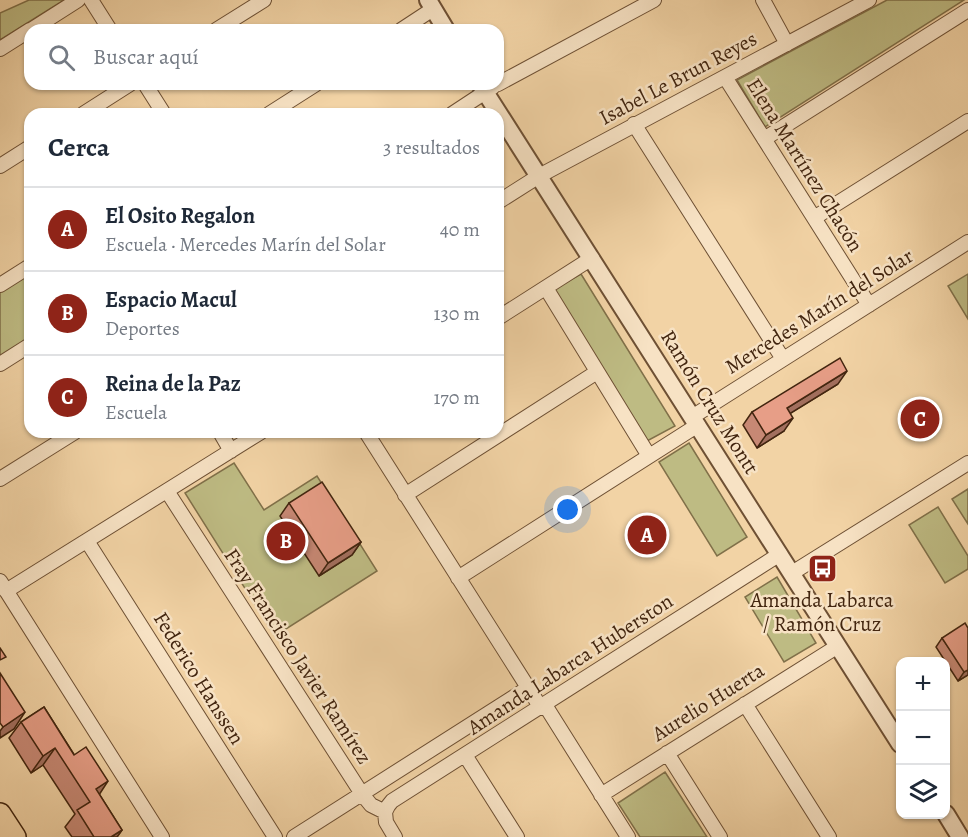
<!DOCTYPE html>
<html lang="es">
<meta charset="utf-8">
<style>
:root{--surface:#fff;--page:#f2f2f3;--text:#1f2937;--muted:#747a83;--line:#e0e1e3;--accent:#8f2418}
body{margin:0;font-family:Alegreya,serif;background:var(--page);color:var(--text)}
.controls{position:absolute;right:18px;bottom:18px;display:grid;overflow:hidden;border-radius:12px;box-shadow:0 2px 4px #0004}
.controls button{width:54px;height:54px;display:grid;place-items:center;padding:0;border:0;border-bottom:2px solid var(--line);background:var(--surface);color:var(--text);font:30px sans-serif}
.you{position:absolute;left:568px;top:510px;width:21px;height:21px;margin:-15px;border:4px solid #fff;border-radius:50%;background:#1a73e8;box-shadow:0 0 0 9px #1a73e833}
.badge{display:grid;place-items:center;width:39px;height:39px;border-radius:50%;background:var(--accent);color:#fff;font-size:20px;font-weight:700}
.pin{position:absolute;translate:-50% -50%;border:3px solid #fff;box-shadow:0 2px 6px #0006}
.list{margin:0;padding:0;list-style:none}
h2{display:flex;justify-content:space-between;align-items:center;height:78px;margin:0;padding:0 24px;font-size:26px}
h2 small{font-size:20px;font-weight:400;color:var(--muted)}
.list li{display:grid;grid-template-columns:39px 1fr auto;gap:18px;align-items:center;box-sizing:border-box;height:84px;padding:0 24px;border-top:2px solid var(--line)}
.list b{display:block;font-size:22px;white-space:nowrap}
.list p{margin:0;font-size:20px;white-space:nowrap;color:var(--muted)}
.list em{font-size:20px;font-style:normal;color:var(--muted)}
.icon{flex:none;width:33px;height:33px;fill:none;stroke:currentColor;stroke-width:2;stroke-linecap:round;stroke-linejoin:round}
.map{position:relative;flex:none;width:968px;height:837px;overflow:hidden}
.search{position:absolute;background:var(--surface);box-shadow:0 2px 4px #0004;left:24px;top:24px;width:480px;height:66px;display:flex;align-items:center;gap:15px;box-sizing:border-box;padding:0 21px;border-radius:18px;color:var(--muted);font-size:22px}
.panel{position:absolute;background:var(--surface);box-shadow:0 2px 4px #0004;left:24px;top:108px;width:480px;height:330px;border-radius:18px}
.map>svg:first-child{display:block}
.green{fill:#bebb83;stroke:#807049;stroke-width:1.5}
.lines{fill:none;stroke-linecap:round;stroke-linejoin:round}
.minor-casing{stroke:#6e5034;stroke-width:16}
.tertiary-casing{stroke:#6e5034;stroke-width:20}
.primary-casing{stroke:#42250f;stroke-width:24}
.motorway-casing{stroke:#42250f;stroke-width:28}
.minor{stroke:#f7e2c4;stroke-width:14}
.tertiary{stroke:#f7e2c4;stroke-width:16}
.primary{stroke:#f2d3a5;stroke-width:21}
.motorway{stroke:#f2d3a5;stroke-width:26}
.wall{fill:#c78874;stroke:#42250f;stroke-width:1.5}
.shaded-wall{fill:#a26f5e;stroke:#42250f;stroke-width:1.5}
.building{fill:#e79e87;stroke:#42250f;stroke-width:1.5}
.labels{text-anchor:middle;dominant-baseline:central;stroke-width:5;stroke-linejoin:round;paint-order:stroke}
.street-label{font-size:21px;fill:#42250f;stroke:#f7e2c4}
.poi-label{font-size:21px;fill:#42250f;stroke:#f7e2c4}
</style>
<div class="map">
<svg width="968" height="837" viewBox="0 0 968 837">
<rect width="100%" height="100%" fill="#f2d3a5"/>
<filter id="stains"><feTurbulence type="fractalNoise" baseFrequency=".00333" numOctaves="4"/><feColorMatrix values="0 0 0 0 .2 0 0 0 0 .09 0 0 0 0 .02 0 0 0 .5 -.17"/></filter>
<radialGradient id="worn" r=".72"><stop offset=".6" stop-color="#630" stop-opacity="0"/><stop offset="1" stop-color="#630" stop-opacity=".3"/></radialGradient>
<!-- green -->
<path class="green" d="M29,0h35l-64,40v-27z
M887,0h77l-199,127 -28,-47z
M30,270v70l-30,18v-68z
M581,274l94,152 -28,15 -95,-151z
M968,274v45l-20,-33z
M689,443l58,94 -30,19 -58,-94z
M234,463l30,47 53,-34 60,95 -102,65 -90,-143z
M968,489v35l-16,-25z
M938,507l30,49v13l-23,14 -36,-58z
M777,577l39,66 -32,19 -39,-65z
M665,772l42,65h-67l-22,-34z"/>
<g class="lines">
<defs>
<path id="minor" d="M91,0l19,30
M763,0l24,44
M31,30l47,-30
M216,30l48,-30
M401,30l32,-21
M0,49l30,-19
M725,77l144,228
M145,84l19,30
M498,84l156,-84
M83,114l47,-30
M269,114l47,-30
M452,114l41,-27
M634,124l149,235
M764,139l204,-129
M0,166l30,-19
M498,202l41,-26 330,-176
M814,218l154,-97
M0,285l30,-19
M546,288l103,168
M498,318l94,-60
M0,364l30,-19
M692,417l276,-175
M220,432l11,19
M366,432l175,276
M0,479l75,-47
M167,491l195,303 9,11 14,7
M405,495l192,-123
M87,541l188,296
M792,573l176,-110
M458,578l240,-153
M0,581l162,256
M6,591l255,-159
M745,704l84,133
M545,705l83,132
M667,753l53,84
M465,755l52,82
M601,795l237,-149
M385,812l3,-6 4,-5 388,-247
M385,812l1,10 9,15
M294,837l234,-149"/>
<path id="tertiary" d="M428,0l18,30
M480,84l420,660
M946,814l14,23"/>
<path id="primary" d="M0,814l15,23"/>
<path id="motorway" d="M0,831l5,6"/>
</defs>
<!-- minor casing -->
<use href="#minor" class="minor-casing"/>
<!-- tertiary casing -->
<use href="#tertiary" class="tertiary-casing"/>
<!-- primary casing -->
<use href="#primary" class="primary-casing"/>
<!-- motorway casing -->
<use href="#motorway" class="motorway-casing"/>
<!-- minor -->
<use href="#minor" class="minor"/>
<!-- tertiary -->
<use href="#tertiary" class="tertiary"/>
<!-- primary -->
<use href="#primary" class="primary"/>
<!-- motorway -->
<use href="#motorway" class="motorway"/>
</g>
<!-- wall -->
<path class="wall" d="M838,384l-48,29 -6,18 -27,17 -14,-23 9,-13z
M289,503l72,39 -9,13 -33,21 -39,-60z
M942,638l26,37 -10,6 -22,-34z
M44,707l78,123 -5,7h-45l-7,-10 10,-13 -32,-49 -12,8 -22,-35 12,-16z"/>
<!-- shaded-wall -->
<path class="shaded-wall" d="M847,371l-9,13 -60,37 9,-13z
M793,418l-9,13 -27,17 9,-13z
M361,542l-9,13 -33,21 9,-13z
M968,670v5l-10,6 6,-9z
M25,712l-11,17 -14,9v-7l3,-4z
M55,748l-12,17 -12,8 12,-17z
M108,781l-11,17 -1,-9z
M122,830l-5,7h-6z"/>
<!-- building -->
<path class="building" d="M840,358l7,13 -60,37 6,10 -27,17 -14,-23z
M322,482l39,60 -33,21 -39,-60z
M965,623l3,5v42l-4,2 -22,-34z
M0,648l6,9 -6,3z
M0,673l25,39 -22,15 -3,-4z
M44,707l30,48 12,-8 22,34 -12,8 26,41 -11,7h-17l-17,-27 13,-8 -35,-54 -12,8 -22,-34z"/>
<!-- icons -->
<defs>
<symbol id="bus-square" viewBox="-11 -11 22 22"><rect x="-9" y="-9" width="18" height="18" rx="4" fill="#8f2418" stroke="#f7e2c4"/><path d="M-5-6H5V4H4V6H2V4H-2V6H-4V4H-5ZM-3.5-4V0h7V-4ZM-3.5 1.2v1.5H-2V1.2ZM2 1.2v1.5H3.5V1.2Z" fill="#fff"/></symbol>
</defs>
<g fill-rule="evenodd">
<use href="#bus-square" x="806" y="552" width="33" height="33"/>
</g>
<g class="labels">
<!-- street labels -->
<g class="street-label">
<text transform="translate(678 78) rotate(-28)">Isabel Le Brun Reyes</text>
<text transform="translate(805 165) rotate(58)">Elena Martínez Chacón</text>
<text transform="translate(819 311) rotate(-32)">Mercedes Marín del Solar</text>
<text transform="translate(710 402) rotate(58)">Ramón Cruz Montt</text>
<text transform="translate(298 656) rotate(57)">Fray Francisco Javier Ramírez</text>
<text transform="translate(570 664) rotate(-33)">Amanda Labarca Huberston</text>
<text transform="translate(199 678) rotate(58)">Federico Hanssen</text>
<text transform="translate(708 702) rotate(-32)">Aurelio Huerta</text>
</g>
<!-- poi labels -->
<g class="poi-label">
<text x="822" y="600">Amanda Labarca<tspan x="822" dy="24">/ Ramón Cruz</tspan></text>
</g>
</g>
<rect width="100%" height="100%" filter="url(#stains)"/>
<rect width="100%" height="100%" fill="url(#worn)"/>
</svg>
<div class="controls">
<button>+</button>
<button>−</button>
<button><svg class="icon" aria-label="layers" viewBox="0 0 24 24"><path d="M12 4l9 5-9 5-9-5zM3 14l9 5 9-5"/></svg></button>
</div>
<div class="you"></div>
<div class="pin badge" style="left:647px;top:535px">A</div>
<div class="pin badge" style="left:286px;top:541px">B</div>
<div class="pin badge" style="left:920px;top:419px">C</div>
<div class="search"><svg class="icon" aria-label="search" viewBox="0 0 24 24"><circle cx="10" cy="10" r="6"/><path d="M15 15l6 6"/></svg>Buscar aquí</div>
<section class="panel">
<h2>Cerca<small>3 resultados</small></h2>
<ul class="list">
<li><span class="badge">A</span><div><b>El Osito Regalon</b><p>Escuela · Mercedes Marín del Solar</p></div><em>40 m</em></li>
<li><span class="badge">B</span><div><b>Espacio Macul</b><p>Deportes</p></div><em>130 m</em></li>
<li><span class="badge">C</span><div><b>Reina de la Paz</b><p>Escuela</p></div><em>170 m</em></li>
</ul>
</section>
</div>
